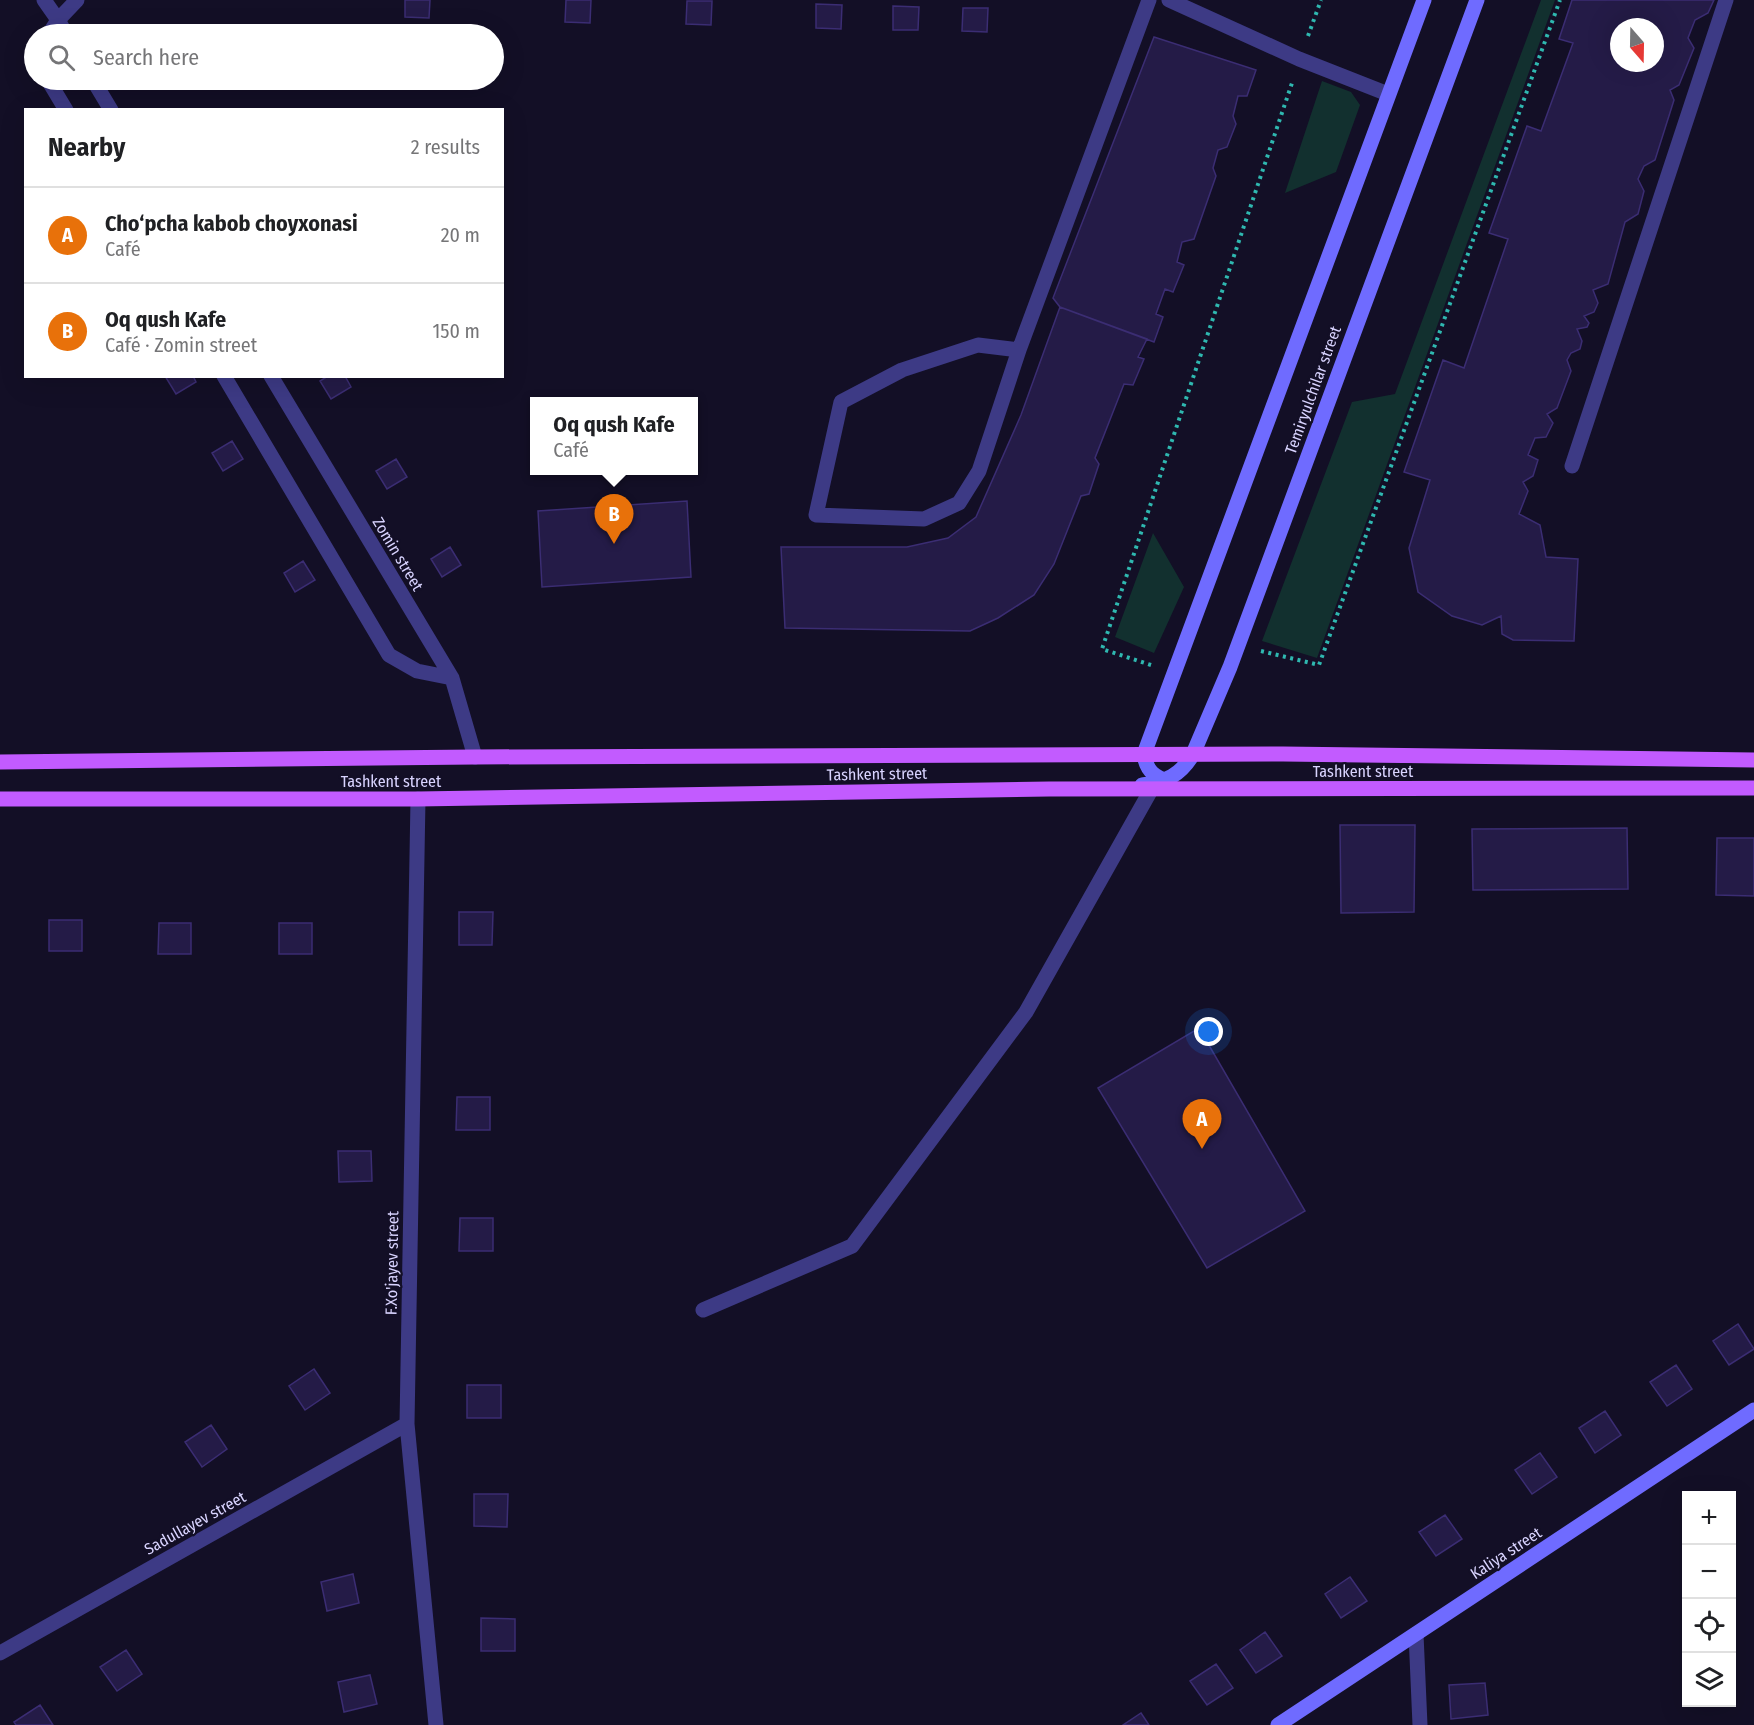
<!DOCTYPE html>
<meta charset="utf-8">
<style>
:root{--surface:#fff;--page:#f2f2f2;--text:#202124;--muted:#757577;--line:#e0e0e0;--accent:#127987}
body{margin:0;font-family:"Fira Sans Condensed",sans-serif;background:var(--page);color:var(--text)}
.controls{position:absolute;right:18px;bottom:18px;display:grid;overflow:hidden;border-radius:0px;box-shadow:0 6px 24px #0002}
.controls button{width:54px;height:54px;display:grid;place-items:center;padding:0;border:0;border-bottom:2px solid var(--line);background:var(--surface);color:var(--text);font:30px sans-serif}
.compass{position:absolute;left:1610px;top:18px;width:54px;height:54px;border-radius:50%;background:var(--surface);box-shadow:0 6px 24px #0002;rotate:160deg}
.you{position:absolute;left:1209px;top:1032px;width:21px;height:21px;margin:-15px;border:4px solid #fff;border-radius:50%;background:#1a73e8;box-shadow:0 0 0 9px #1a73e833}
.badge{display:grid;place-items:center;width:39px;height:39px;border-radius:50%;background:var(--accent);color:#fff;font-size:20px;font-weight:700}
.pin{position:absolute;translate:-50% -50px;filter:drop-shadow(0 2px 3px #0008)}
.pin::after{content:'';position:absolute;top:32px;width:21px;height:18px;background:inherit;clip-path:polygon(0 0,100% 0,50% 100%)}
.popup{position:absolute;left:530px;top:397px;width:168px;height:78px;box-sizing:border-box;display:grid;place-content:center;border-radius:0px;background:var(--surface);filter:drop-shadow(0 2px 4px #0005);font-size:20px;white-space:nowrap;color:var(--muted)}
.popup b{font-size:22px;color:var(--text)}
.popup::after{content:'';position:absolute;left:50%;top:100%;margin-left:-12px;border:12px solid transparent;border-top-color:var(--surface)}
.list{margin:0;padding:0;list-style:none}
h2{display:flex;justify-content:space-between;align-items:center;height:78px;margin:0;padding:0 24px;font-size:26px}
h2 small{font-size:20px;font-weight:400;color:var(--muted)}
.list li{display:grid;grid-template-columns:39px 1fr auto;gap:18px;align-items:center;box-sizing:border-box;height:96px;padding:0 24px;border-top:2px solid var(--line)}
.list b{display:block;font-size:22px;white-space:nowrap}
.list p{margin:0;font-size:20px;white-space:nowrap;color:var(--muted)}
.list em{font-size:20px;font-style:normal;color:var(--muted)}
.icon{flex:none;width:33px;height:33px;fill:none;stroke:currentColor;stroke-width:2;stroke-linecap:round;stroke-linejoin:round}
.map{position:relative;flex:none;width:1754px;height:1725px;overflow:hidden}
.search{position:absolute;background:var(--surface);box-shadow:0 6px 24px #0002;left:24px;top:24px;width:480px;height:66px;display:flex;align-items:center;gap:15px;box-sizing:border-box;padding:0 21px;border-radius:33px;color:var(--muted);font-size:22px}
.panel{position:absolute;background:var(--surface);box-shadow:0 6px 24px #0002;left:24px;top:108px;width:480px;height:270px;border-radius:0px}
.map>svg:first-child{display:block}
.green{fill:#12302f}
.building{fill:#241b47;stroke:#3b2d73;stroke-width:1.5;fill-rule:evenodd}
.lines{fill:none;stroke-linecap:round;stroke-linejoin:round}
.path{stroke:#2fb8b0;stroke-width:4;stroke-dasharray:3 4.5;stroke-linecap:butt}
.service{stroke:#3d3a85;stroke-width:15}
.minor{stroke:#3d3a85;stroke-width:15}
.secondary{stroke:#6f6bff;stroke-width:15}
.primary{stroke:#c25bff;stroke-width:15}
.labels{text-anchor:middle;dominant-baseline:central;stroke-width:4.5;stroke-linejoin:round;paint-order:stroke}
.street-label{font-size:16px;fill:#d9d4ff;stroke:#130f26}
</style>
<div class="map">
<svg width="1754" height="1725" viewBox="0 0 1754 1725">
<rect width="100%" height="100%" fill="#130f26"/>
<!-- green -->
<path class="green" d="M1541,0h14l-238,658 -55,-17 90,-239 43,-8z
M1322,81l29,11 9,13 -24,67 -51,21z
M1153,533l31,54 -30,66 -39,-16z"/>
<!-- building -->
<path class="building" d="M405,0h25l-1,18 -24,-1z
M566,0h25l-1,23 -25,-1z
M1572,0h142l-6,13 -13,7 -7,18 6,10 -15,37 -9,5 4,10 -19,60 -11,6 -6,13 6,12 -6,23 -13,8 -17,62 -15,6 5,13 -4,9 -10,4 5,7 -2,4 -10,2 5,12 -2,8 -9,4 -4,7 4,11 -14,37 -10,6 6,9 -7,14 -11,1 -7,17 10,5 -5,16 -10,6 5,9 -9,23 21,11 6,32 32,2 -4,82 -61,-1 -11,-6 -1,-18 -19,9 -30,-9 -34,-24 -9,-44 21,-68 -26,-8 39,-112 21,8 44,-129 -19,-6 38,-107 14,5 32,-88 -14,-4zM1619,27h36v36h-36z
M687,1h25l-1,24 -25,-1z
M816,4l26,1 -1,24 -25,-1z
M893,6l26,1 -1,23h-25z
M963,8h25l-1,24 -25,-1z
M1154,37l102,33 -9,26h-9l-5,20 3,8 -9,23 -9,3 -5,18 3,8 -22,63 -12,3 -5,20 7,3 -11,27 -8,-3 -9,25 7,3 -9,25 -94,-35 -7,-9z
M1060,307l87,32 -9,18 6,2 -11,26 -9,-1 -29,74 4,6 -10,30 -8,2 -27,68 -20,31 -36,23 -28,13 -185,-3 -4,-81h126l41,-9 28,-21 45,-102z
M165,376h28l3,6 -20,12z
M328,376h17l6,11 -20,12 -11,-18z
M232,441l11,18 -20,12 -11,-18z
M396,459l11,18 -20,12 -11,-18z
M687,501l4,76 -149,10 -4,-76z
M450,547l11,18 -19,12 -11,-18z
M303,561l12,19 -20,12 -11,-19z
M1340,825h75l-1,87 -73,1z
M1627,828l1,61 -155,1 -1,-61z
M1717,838h37v58l-38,-1z
M459,912h34l-1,33h-33z
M49,920h33v31h-33z
M159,923h32v31h-33z
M279,923h33v31h-33z
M1199,1028l106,183 -98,57 -109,-180z
M457,1097h33v33h-34z
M338,1151h33l1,30 -33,1z
M460,1218h33v33h-34z
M1738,1324l16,25 -25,16 -16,-24z
M1676,1365l16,24 -25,17 -17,-24z
M314,1369l16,24 -25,17 -16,-24z
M467,1385h34v33h-34z
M1605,1411l16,24 -26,18 -16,-25z
M211,1425l16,24 -25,18 -17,-25z
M1540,1453l17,24 -25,17 -17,-24z
M474,1494h34l-1,33 -33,-1z
M1445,1515l17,24 -26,17 -17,-24z
M353,1574l6,29 -32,8 -6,-29z
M1350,1577l17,24 -26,17 -16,-24z
M481,1618l34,1v32h-34z
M1265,1632l17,24 -26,17 -16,-23z
M126,1650l16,24 -25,17 -17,-24z
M1216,1664l17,24 -26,17 -17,-24z
M370,1675l7,29 -33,8 -6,-30z
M1485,1683l3,32 -37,4 -2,-34z
M40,1705l13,20h-37l-2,-3z
M1141,1713l8,12h-26z"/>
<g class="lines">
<!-- path -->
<path class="path" d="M1308,36l13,-36
M1261,651l58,14 241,-665
M1151,665l-49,-16 190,-566"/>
<!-- service -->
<path class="service" d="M1019,350l-41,-5 -76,25 -61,32 -25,113 108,4 35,-16 20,-32 40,-121 130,-350"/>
<!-- minor -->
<path class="minor" d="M44,0l14,20 -9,14
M1169,0l130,59 89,35
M66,34l-8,-14 19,-20
M48,80l18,30
M93,80l18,30
M224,376l165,279 28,16 35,7
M271,376l181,302 23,79
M1572,466l154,-466
M418,799l-11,625 29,301
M703,1310l149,-64 174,-234 125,-222
M1416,1634l4,91
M0,1653l407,-229"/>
<!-- secondary -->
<path class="secondary" d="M1170,781c-16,-3 -24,-11 -26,-27l280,-754
M1142,785c24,-3 39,-10 51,-31l37,-87 247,-667
M1278,1725l476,-315"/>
<!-- primary -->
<path class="primary" d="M0,762l475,-5 808,-3 471,6
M0,799h418l631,-10 705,-1"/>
</g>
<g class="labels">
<!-- street labels -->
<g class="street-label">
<text transform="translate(1313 390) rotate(-70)">Temiryulchilar street</text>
<text transform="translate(398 554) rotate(59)">Zomin street</text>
<text x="1363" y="771">Tashkent street</text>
<text transform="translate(877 774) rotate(-1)">Tashkent street</text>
<text x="391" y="781">Tashkent street</text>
<text transform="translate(392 1263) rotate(-89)">F.Хo'jayev street</text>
<text transform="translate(195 1523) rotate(-29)">Sadullayev street</text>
<text transform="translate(1506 1553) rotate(-33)">Kaliya street</text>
</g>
</g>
</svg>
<div class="controls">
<button>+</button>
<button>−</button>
<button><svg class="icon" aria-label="locate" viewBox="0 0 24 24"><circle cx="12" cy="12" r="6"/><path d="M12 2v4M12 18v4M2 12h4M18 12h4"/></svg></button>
<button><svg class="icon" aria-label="layers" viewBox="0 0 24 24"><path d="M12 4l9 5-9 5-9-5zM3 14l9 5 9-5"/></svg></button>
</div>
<svg class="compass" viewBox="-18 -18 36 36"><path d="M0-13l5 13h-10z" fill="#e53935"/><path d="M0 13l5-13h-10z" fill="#757577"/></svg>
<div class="you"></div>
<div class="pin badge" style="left:1202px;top:1149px;background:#e8710a">A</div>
<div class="pin badge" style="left:614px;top:544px;background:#e8710a">B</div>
<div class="popup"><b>Oq qush Kafe</b>Café</div>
<div class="search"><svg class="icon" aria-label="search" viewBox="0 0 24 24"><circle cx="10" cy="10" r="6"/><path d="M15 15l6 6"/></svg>Search here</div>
<section class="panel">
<h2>Nearby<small>2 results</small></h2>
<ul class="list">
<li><span class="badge" style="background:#e8710a">A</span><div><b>Cho‘pcha kabob choyxonasi</b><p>Café</p></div><em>20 m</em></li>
<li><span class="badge" style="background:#e8710a">B</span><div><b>Oq qush Kafe</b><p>Café · Zomin street</p></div><em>150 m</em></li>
</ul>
</section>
</div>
